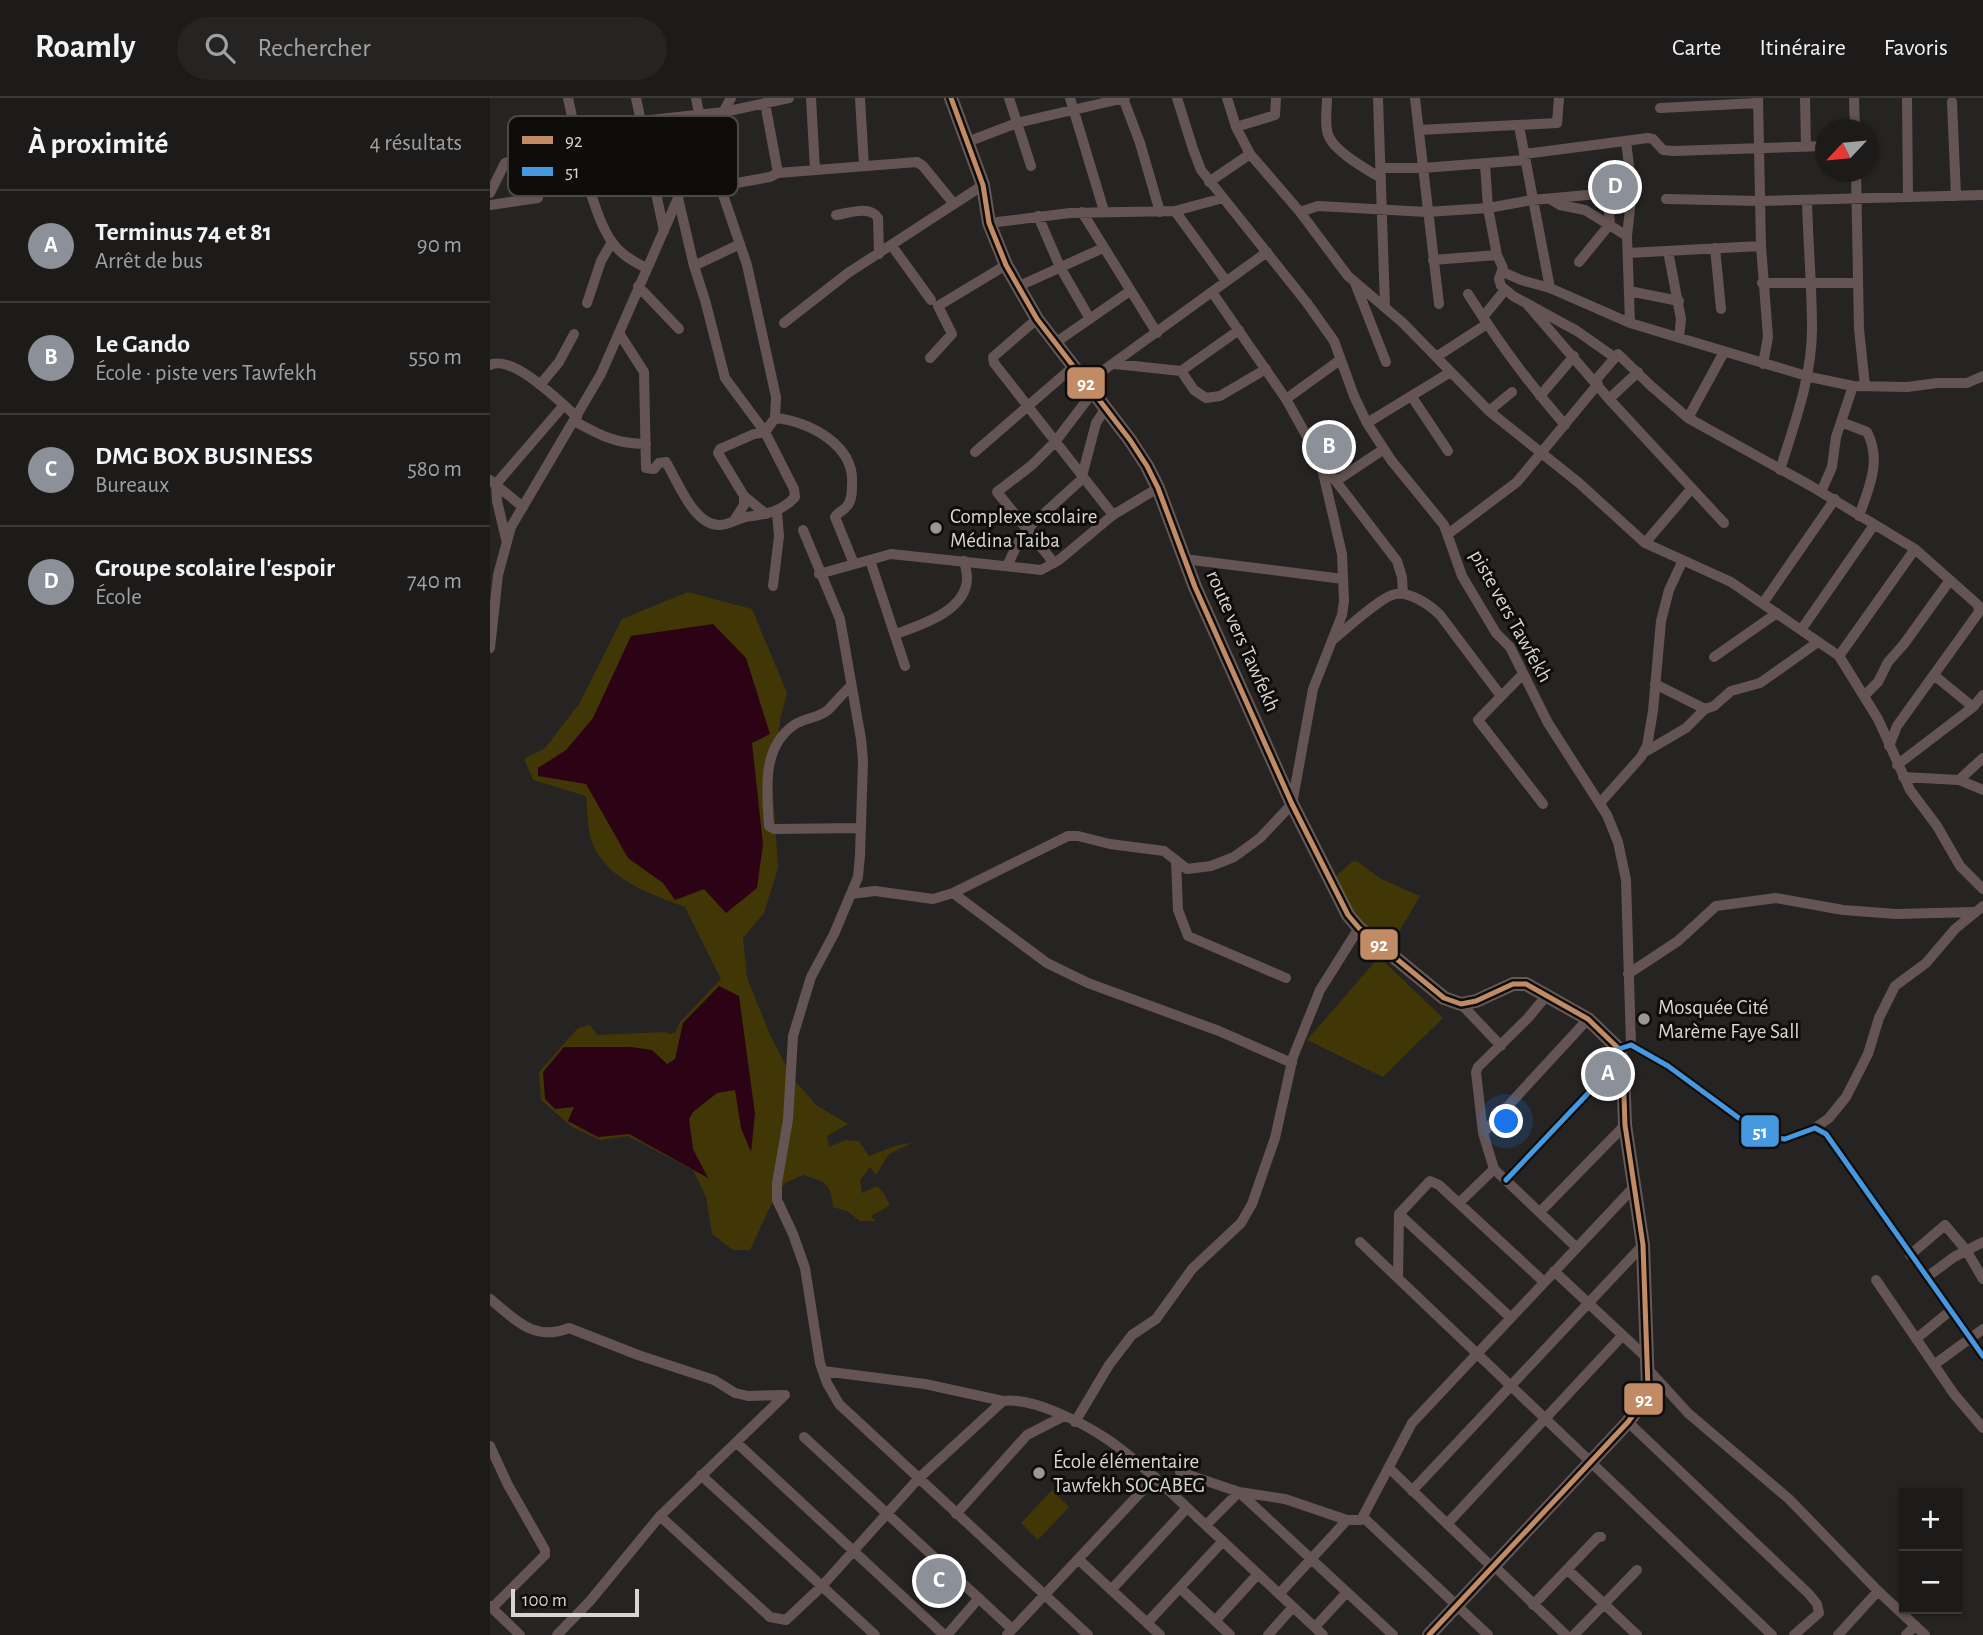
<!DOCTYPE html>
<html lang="fr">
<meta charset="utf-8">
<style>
:root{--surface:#1c1b1a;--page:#252423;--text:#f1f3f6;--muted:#a0a1a2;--line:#3a3939;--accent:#8c9099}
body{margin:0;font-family:"Alegreya Sans",sans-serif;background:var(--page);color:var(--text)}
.controls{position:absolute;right:21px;bottom:21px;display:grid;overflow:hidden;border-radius:0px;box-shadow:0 2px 5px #0004}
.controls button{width:63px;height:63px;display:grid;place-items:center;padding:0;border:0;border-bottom:2px solid var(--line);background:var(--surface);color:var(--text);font:35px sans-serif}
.compass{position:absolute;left:1325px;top:21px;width:63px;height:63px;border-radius:50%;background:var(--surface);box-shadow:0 2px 5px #0004;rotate:244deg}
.scale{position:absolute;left:21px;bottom:18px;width:128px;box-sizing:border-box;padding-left:7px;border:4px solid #d8d6d4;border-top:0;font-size:19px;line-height:24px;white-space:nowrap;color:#d8d6d4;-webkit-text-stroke:5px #0e0d0c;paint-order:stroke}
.you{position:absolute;left:1017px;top:1024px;width:24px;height:24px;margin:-18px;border:5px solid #fff;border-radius:50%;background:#1a73e8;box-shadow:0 0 0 10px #1a73e833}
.badge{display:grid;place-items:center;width:46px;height:46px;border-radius:50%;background:var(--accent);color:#fff;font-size:23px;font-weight:700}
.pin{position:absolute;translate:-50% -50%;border:4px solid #fff;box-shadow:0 2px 7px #0006}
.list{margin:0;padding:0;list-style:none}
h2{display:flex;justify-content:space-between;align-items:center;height:91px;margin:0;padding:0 28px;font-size:30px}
h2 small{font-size:23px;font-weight:400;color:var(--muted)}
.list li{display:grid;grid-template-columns:46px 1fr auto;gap:21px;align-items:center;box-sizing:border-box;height:112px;padding:0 28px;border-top:2px solid var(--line)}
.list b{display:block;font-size:26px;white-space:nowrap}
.list p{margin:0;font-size:23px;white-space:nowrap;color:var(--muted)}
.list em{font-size:23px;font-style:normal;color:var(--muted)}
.icon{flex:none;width:38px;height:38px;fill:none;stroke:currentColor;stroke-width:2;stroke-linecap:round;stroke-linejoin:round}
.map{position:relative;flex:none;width:1493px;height:1537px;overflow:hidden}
header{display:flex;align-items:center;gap:42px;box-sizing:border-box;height:98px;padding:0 35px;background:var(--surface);border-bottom:2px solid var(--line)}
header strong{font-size:33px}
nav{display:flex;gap:38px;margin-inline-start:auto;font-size:24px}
.search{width:490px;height:63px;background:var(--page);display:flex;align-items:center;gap:18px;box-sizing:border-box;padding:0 24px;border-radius:38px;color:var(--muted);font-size:26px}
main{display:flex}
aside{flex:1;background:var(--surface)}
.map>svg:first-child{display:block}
.green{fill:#413605}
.water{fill:#2b0314}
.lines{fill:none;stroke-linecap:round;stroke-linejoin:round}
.street{stroke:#645554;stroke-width:10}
.secondary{stroke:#675755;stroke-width:14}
.bus-1-casing{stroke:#0e0d0c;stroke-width:10}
.bus-2-casing{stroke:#0e0d0c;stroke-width:10}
.bus-1{stroke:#c18c65;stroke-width:5}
.bus-2{stroke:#4699e1;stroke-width:5}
.poi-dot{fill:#9a9896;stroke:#0e0d0c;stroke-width:2.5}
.labels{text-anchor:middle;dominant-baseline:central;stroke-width:6;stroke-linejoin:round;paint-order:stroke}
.poi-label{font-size:21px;fill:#d8d6d4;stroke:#0e0d0c;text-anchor:start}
.street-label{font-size:21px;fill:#d8d6d4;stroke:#0e0d0c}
.key{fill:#0e0d0c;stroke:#4b4948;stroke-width:2}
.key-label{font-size:19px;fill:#d8d6d4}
.line-badge{stroke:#0e0d0c;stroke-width:2.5}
.badge-label{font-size:19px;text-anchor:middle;font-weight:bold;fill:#fff}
</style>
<header>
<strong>Roamly</strong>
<div class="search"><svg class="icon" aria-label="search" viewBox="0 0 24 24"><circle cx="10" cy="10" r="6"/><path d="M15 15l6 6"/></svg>Rechercher</div>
<nav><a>Carte</a><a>Itinéraire</a><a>Favoris</a></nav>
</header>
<main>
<aside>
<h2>À proximité<small>4 résultats</small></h2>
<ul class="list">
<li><span class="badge">A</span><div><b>Terminus 74 et 81</b><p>Arrêt de bus</p></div><em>90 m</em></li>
<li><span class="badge">B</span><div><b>Le Gando</b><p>École · piste vers Tawfekh</p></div><em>550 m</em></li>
<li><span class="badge">C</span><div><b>DMG BOX BUSINESS</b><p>Bureaux</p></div><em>580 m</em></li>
<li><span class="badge">D</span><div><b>Groupe scolaire l'espoir</b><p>École</p></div><em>740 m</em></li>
</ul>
</aside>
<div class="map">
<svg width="1493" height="1537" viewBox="0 0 1493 1537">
<rect width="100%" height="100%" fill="#262422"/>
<!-- green -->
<path class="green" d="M198,494l64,17 35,84 -6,23 -9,59 6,93 -14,45 -21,25 4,40 23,57 22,42 24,28 32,19 -21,12 2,11 17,-7 13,1 10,15 26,-10 19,-4 -25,12 -13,21 -6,-8 -10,13 2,13 15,-7 6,6 7,13 -19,11 5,5h-16l-13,-10 -14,-4c-2,-25 -8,-25 -30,-32l-18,8 -13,20 -22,47h-17l-21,-16 -6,-37 -13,-27 -65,-34 -28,4 -28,-13 -31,-27 -2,-28 39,-44 12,-3 7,10 69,-3 3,2 6,-1 5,-11 41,-43 -36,-72c-34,-13 -77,-27 -92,-62 -6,-14 -5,-34 -7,-49l-53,-16 -9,-21 21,-11 34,-44 43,-85z
M863,763l5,1 23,17 39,17 -30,51 -33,-30 -23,-39z
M889,859l64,61 -60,59 -76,-37z
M562,1392l17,17 -31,33 -17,-17z"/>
<!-- water -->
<path class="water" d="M223,526l33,34 24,76 -18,9 11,101 -6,44 -31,25 -22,-24 -29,11 -12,-17 -35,-25 -42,-74 -48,-8v-8l28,-18 27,-32 38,-82z
M229,888l20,10 16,118 -4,38 -10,-24 -6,-38 -18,3 -24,19 -4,7 4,30 15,29 -79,-44 -31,3 -30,-16 6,-14 -19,2 -10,-10 -2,-27 21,-25h67l21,3 15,14 8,-5 8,-36z"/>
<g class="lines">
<!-- street -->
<path class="street" d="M78,0c8,37 23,115 44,144 9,13 21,19 34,26
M146,0l28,133
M321,0l4,72
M370,0l4,68
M519,0l22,68
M580,0l34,113
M633,0l17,45 20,69
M687,0l16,51 8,21 106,133 27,38 20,55 13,27 24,37 53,65 18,51 34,57 14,14 38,76 59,92 11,27 8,38 5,165
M737,0l9,29 14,27 50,58 48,64 55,47 86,88 90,72 66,60 86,39 108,74 39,63 32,71 27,36 23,40 23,23
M837,0c0,11 -3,28 2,39 8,16 37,32 52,41
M888,0l7,208
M925,0l24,206
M1268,0l3,148 7,91 -5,27
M1315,0l1,49
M1364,0l1,32
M1417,0l1,99
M1462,4l4,94
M275,5l13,70
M1170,10l98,-5
M1029,28l31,162
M746,29l39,-12 1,-17
M929,32l138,-7 2,-25
M85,36l66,-13 83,-9 65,-14
M1136,43l6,50 -5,45 3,87
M477,44l50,-19 108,-25
M1034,56l124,-16 5,1 10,11 10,1 153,-5
M995,66l3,44 9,47 6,13 -4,11 2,7 12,10 64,35 37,26
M891,70h42l102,-8
M1366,74l3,157 6,57
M719,84l41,-28
M230,88l50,-9 8,-4 139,-11 6,4 31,38 29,-19
M0,95l15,-30 72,-24
M188,100l16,68 11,34 20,78 40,54 -11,2 -34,15 -2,4 26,43v9l-9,14
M1060,101l10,6 25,5 42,26
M1176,101l94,2 223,-6
M0,107l48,-7 -22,-70
M685,113l51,70
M592,114l75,121
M810,114l18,-6 109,6 61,-4 44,-8 100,-9
M346,117c14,-2 34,-10 42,3l1,36
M548,118l22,51 30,52
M499,125l81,-10 105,-2 48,-13
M402,148l39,54
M1225,150l6,61
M1178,153l13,68 -2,19
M1138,155l133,-7
M943,162l64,-5
M1089,164l31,-38 -5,-55
M204,168l46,-22
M1013,174l18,8 29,8 80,35 180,54 43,9 54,1 30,-4h30l16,-7
M865,185l31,79
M1272,185h95
M148,188l41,43
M527,189l86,-39
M1139,193l50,10
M978,196c29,46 61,90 97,131
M97,205l14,-42 11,-19
M1037,206l82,95 115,124
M993,219l22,-27
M547,221l-44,38 1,6 119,152
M294,225l64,-50 106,-69
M129,235l25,39 2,96 8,1 5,-6 7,-1c12,20 28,64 54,63 8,0 18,-6 26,-8 20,-3 34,-4 49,-20l-1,-8 -29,-57 10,-14 1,-21 -29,-132 -42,-123 -9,-44
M565,245l75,-52
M946,259l51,-33
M440,260l22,-24 -14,-28 68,-41
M625,266l66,7 58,-41
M0,267c23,-11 70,37 87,52
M691,273l13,19 12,8 14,-2 46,-27
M1105,283l23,-27 33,32 37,32 123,68 104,63 63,56 1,7 -82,114 -8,20
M596,285l181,-131
M50,287l19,-23 15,-28
M1050,298l34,-40
M922,299l36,54
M796,301l54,-39
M1119,301l29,-27
M999,313l23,-19
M285,320c35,3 80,28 77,66 0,7 0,17 -5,22 -3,5 -8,5 -12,11l19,47
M1198,320l36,-66
M84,323c26,14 41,23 72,23
M1351,324l26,10c15,28 2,56 -8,84
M877,325l82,-50
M485,354l98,-85
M832,365l75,98 5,16 1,17
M1290,372c14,-45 32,-93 32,-141 0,-43 -4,-86 -5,-129
M0,382l33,27
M846,383l48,-32
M1331,394l11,-25 4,-30 17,-51
M254,398l22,18
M313,432l37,89 21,120 2,22 -3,94 -2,22 -24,57 -23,43 -18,59 -5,84 -11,63v17l16,34 12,34 15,95 7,20 12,21 249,231
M958,436l69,-52 81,-98
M16,441l-9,-38 -1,-17 68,-79
M1155,445l47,-55
M694,461l159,20
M380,462l35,106
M564,465l-57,-71 35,-27 23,-23 38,-50
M517,468l12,-25 9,-13 53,-48 15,-57 10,-15
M329,476l72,-20 150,16 18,-10 54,-45 45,-27
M283,488l6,-50 -2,-24
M1273,505l72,-104
M1311,532l73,-105
M406,536c24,-9 71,-23 71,-56 0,-6 -2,-12 -3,-17
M844,541c12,-10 49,-44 62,-45 15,-2 34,11 44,21l61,81
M0,550l8,-73 13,-48 90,-153 88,-201 42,-75
M1349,558l76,-107
M1224,559l63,-44
M1033,576l-45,46 65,84
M1445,578l38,31
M1165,586l50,25
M361,588c-9,8 -15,16 -23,24 -9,8 -24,8 -34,15 -33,23 -27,66 -25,101l5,3 86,-1
M1374,598l14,-14 10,-20 16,-18 46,-64
M1155,654l41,-24 19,-19 9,-3 17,-15 29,-8 58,-41
M1407,667l76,-58 10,-12
M1413,679l56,3 24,10
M1469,682l24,-22
M1110,705l41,-46 6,-11 6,-35 8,-90 8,-31 14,-30
M686,762l2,50 10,26 98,42
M463,795l115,-57h10l32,8 54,7 23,18 24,-3 23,-9 26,-19 32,-34 21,-115 29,-74 2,-14 -2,-47 -22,-94 -34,-61 -74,-107
M361,796l24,-3 58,8 20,-6 94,70 41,20 131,48 73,32
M1138,876l50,-33 38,-35 60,-8 67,12 53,4 78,-2
M1057,897l-19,23 -50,49 -2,5 7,61 11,36 83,79
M971,906l40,42
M1325,1030l14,-10 17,-21 22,-43 11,-36 16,-32 31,-23 29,-34 28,-23
M993,1035l105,-114
M1016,1082l88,-93 10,-26 15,-12 12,-4 37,21 79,58 16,9 11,5 11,1 30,-11 11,6 157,222
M969,1105l35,-34
M1050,1114l85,-87
M909,1116l112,104
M870,1144l412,393
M1420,1157l35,-30 21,25 17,29
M1064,1173l93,87
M1437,1179l27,-20 29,-15
M908,1180l1,-64 31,-33 9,4 105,97
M1386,1182l78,114 29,34
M0,1201c26,21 44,43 79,29l69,27 76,25 21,13 13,3 37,-1 -125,121 -70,85 -33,34
M1426,1241l34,-28
M1445,1266l48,-35
M1157,1270l41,45 101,86 89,92 47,44
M333,1273l102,13 78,17c30,-4 80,22 104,38 33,23 61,51 90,78 42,39 84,79 126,118
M585,1324l34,-57 23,-30 24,-16 36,-50 49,-46 11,-19 23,-66 18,-81 27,-67 39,-62
M1138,1324l181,172 8,10 2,9 -25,22
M314,1339l208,192
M247,1345l207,192
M0,1348l18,39 37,65v5l-53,53
M899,1370l104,100
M690,1374l59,20 46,7 62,21h14l51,-97 222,-236
M211,1377l174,160
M922,1393l231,-246
M466,1416l71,-79 37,-19
M170,1418l110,101 16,3 36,-34 96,-107 85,-78
M874,1420l124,117
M957,1426l175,-188
M716,1427l33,-33 154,143
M588,1461l82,76
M1004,1468l72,69
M1078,1472l69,65
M690,1490l50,47
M621,1492l76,-82
M789,1496l68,-74
M1043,1507l65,-68h3
M0,1508l30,29
M725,1523l43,-47
M657,1525l76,-82
M825,1529l32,-35
M457,1537l32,-37
M517,1537l148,-158
M778,1537l25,-28
M1084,1537l63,-65
M1348,1537l40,-44
M1416,1537l9,-9"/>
<!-- secondary -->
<path class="secondary" d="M461,0l32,87 6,38 17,42 31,54 93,121 17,26 11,22 37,99 97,217 56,111 11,13 85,70 17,6 15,-3 37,-17h13l62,35 31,30 4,20 2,56 18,120 5,143 -6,15 -14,19 -199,213"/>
<defs>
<path id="bus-1" d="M461,0l32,87 6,38 17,42 31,54 93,121 17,26 11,22 37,99 97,217 56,111 11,13 85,70 17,6 15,-3 37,-17h13l62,35 31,30 4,20 2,56 18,120 5,143 -6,15 -14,19 -199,213"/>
<path id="bus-2" d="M1016,1082l88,-93 10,-26 15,-12 12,-4 37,21 79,58 16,9 11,5 11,1 30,-11 11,6 157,222"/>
</defs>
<!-- bus-1 casing -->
<use href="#bus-1" class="bus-1-casing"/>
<!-- bus-2 casing -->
<use href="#bus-2" class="bus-2-casing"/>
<!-- bus-1 -->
<use href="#bus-1" class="bus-1"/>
<!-- bus-2 -->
<use href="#bus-2" class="bus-2"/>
</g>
<!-- markers -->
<g class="poi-dot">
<circle cx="446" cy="430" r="7"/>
<circle cx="1154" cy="921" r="7"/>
<circle cx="549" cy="1375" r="7"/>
</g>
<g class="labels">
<!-- poi labels -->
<g class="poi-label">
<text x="460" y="418">Complexe scolaire<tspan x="460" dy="24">Médina Taiba</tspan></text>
<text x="1168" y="909">Mosquée Cité<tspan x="1168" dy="24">Marème Faye Sall</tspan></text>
<text x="563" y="1363">École élémentaire<tspan x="563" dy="24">Tawfekh SOCABEG</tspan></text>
</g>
<!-- street labels -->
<g class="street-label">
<text transform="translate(1021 518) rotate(61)">piste vers Tawfekh</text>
<text transform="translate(753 543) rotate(66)">route vers Tawfekh</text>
</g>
</g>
<!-- legend -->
<rect x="18" y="18" width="230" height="80" rx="10" class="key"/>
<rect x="32" y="38" width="31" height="8" fill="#c18c65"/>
<rect x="32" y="69" width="31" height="9" fill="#4699e1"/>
<g class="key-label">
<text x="75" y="49">92</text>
<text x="75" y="80">51</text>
</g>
<g class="line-badge">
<rect x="576" y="268" width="40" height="34" rx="7" fill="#c18c65"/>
<rect x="869" y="830" width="40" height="33" rx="7" fill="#c18c65"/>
<rect x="1250" y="1016" width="40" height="34" rx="7" fill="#4699e1"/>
<rect x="1133" y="1284" width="41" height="34" rx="7" fill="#c18c65"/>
</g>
<g class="badge-label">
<text x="596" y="292">92</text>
<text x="889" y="853">92</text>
<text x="1270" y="1040">51</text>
<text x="1154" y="1308">92</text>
</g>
</svg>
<div class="controls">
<button>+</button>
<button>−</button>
</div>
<svg class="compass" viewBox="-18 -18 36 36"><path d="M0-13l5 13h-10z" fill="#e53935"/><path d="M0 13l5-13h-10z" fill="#a0a1a2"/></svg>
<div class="scale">100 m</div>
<div class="you"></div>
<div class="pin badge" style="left:1118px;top:976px">A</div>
<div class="pin badge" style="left:839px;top:349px">B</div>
<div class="pin badge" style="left:449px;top:1483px">C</div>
<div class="pin badge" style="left:1125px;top:89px">D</div>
</div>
</main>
